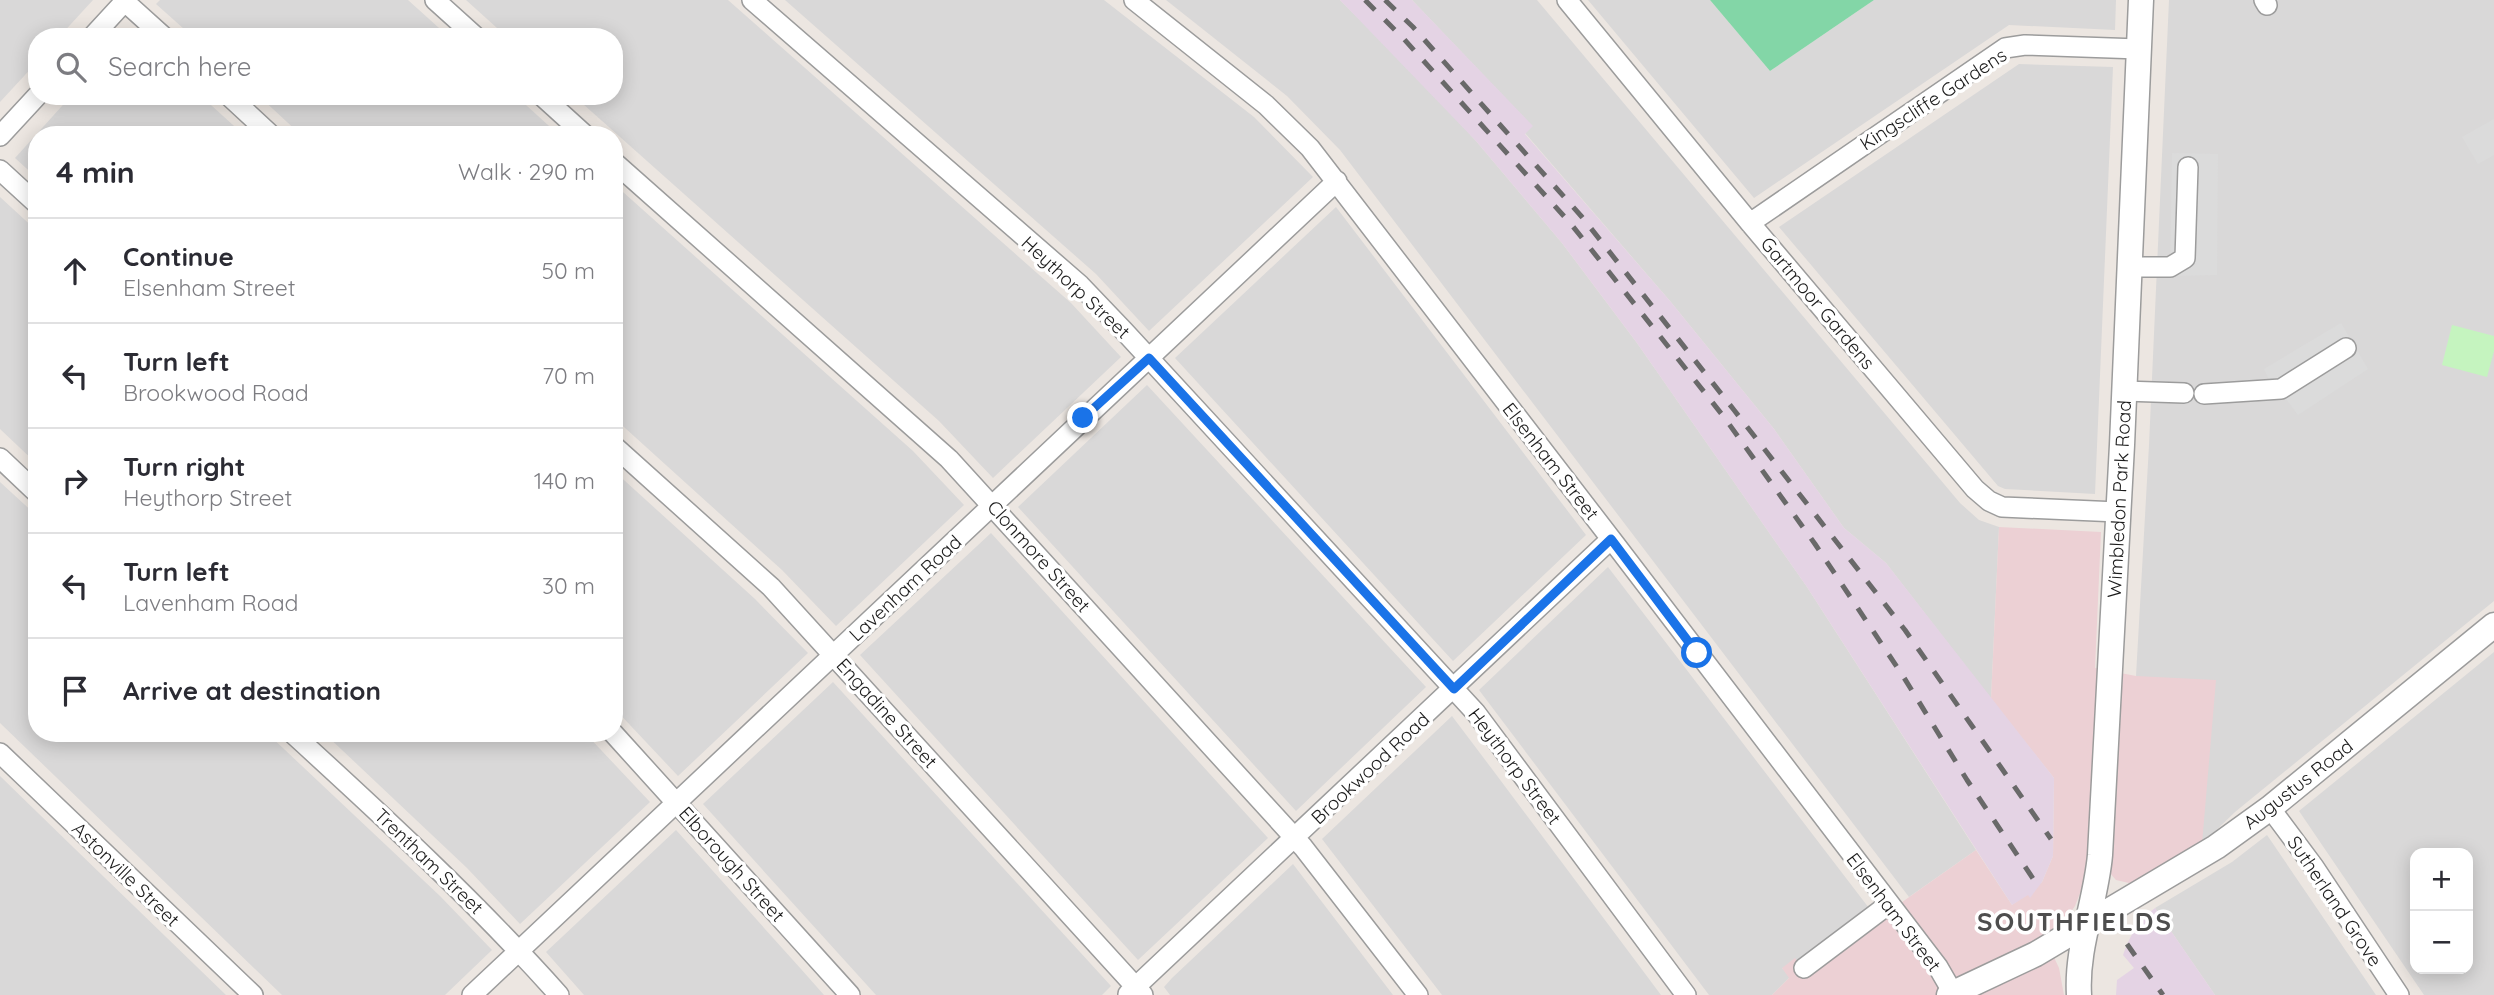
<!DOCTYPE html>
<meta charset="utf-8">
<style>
:root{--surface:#fff;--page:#f7f7f7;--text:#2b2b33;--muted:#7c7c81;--line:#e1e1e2}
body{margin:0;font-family:Quicksand,sans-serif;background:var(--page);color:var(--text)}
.controls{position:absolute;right:21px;bottom:21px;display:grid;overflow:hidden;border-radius:14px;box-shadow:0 4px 18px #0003}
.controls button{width:63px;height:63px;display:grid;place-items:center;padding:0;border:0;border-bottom:2px solid var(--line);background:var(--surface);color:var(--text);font:35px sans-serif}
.stop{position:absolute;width:21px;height:21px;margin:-16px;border:5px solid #1a73e8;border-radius:50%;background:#fff}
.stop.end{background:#1a73e8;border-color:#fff;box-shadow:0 2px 7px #0008}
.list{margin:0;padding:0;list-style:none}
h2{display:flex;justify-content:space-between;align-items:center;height:91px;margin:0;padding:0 28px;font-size:30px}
h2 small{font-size:23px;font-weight:400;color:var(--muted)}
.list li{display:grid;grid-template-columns:46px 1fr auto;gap:21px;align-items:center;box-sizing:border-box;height:105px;padding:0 28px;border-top:2px solid var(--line)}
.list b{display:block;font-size:26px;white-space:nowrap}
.list p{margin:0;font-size:23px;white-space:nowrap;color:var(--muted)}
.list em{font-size:23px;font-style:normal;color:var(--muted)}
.icon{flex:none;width:38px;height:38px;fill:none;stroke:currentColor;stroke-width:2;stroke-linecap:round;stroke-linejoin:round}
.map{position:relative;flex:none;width:2494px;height:995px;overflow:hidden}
.search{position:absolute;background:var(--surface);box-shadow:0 4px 18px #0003;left:28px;top:28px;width:595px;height:77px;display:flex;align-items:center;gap:18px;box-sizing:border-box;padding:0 24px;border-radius:28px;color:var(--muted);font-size:26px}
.panel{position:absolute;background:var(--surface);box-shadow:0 4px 18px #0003;left:28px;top:126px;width:595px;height:616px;border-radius:28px}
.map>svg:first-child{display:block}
.residential{fill:#d9d8d8;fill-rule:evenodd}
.commercial{fill:#ecd0d4}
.industrial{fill:#e4d3e4}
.park{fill:#c5f4bf}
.pitch{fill:#83d6a7}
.parking{fill:#dbdbdb}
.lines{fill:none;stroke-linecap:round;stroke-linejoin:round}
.minor-casing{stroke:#9c9c9c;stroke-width:22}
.tertiary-casing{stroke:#9c9c9c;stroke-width:27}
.minor{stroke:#fff;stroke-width:19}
.tertiary{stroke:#fff;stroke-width:24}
.rail{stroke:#696969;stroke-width:5;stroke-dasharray:14 14;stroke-linecap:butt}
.route{stroke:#1a73e8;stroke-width:9}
.labels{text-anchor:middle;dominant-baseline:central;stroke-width:7;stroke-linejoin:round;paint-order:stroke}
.street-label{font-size:19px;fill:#1b1b1b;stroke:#fff}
.district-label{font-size:26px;font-weight:bold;letter-spacing:2px;fill:#4e4e4e;stroke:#fff}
</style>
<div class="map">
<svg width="2494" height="995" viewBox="0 0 2494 995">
<rect width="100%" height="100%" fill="#ece6e1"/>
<!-- residential -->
<path class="residential" d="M0,0h93l-34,37h-22v25l-37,40z
M160,0h248l41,37h-256l-37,-33z
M466,0h262l343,303 50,54 -128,121 -54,-57 -365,-325h40v-59h-107z
M785,0h319l150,117 59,60 -164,154 -53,-57z
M1166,0h174l78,78 58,63 86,102 75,100 170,244 169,263 -67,47 -569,-747 -53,-54z
M1412,0h125l423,503 19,17 20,7 -8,172 -105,-136 -42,-35 -70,-99 -104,-128 -145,-168 7,-7z
M1588,0h122l60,71 104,-71h242l-1,30 -106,-5 -255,173z
M2169,0h325v601l-259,211 -33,32 -66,-168 13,-231z
M2019,64l94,3 -18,427 -90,-5 -7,-3 -219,-259z
M71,96h130l43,39h-207v43l-22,-20z
M259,96h257l43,39h-258z
M614,184l299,267 51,54 -128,121 -54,-56 -168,-152z
M0,197l37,34v233l-37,-35z
M1336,207l250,328 -133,126 -278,-303z
M1147,385l279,302 -130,124 -278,-304z
M614,471l141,128 53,54 -130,123 -64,-68z
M0,482l37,34v217h230l173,163 52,54 -47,45h-163l-282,-272z
M991,533l277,305 -130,122 -278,-305z
M1608,567l264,345 -71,54 -19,2 8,9 -18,18h-63l-230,-305z
M2494,652v343h-70l-125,-184zM2415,853h53v116h-53z
M833,682l278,304 -9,9h-226l-173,-191z
M1452,716l43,57 166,222h-219l-120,-156z
M324,733h261l65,69 -130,122 -53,-56z
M0,776l74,72 152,147h-226z
M676,830l125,139 23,26h-240l-38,-43z
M2267,835l109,160h-161l-60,-87 77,-46z
M1293,864l100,131h-223l-6,-8 8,-9z"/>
<!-- commercial -->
<path class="commercial" d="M1999,527l102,5 -6,136 41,8 80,4 -14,164 -63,37 -10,2 -13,-3 -7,-8 -24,-1 -3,17 -7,18 -13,19 -17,13 14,30 5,27h-292l17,-17 -7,-10 13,-10 5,7 78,-46 98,-69 36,55 30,-23 11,-26 1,-78 -63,-79z"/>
<!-- industrial -->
<path class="industrial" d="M1340,0h72l121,126 -8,8 145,167 104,128 70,99 42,35 168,215 -1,78 -11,26 -12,16 -2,-3 -16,10 -205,-318 -170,-244 -75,-100 -86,-102z
M2155,908l18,26 42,61h-99l1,-15 17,-12 -11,-13 4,-11 12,-23z"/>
<!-- park -->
<path class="park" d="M2452,325l42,11v15l-7,26 -45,-12z"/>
<!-- pitch -->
<path class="pitch" d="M1710,0h164l-104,71z"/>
<!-- parking -->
<path class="parking" d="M2494,119v36l-16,9 -16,-27z
M2172,153l46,1 -1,121 -47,1z
M2341,323l27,46 -70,46 -14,-19 -10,-6 -10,-21z"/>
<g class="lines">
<defs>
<path id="minor" d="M123,0l41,37
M435,0l41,37
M752,0l328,285 44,46 352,382 210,282
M1134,0l132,105 44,43 305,396 323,423 15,26
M1567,0l183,223 225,266 14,12 13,6 116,5
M2264,0l3,5
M92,37l34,-37
M229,96l42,39
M542,96l43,39
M0,136l37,-40
M614,162l335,297 354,388 115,148
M0,170l37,34
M1750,223l255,-175 20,-3 114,4
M2130,267h40l15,-9 3,-91
M2124,391l60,2
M2204,394l77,-5 65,-41
M614,446l157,141 372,408
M0,458l37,35
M292,733c93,85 184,169 267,262
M613,733l237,262
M0,753l253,242
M2270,808l44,59 85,128
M1804,968l85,-64
M1128,994l483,-455
M472,995l865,-814"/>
<path id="tertiary" d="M1949,995l87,-41 180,-107 54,-39 224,-183
M2079,995c-3,-48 17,-93 21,-140l22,-410 19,-445"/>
</defs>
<!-- minor casing -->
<use href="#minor" class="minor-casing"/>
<!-- tertiary casing -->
<use href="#tertiary" class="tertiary-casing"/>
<!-- minor -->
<use href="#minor" class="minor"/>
<!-- tertiary -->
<use href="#tertiary" class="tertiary"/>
<!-- rail -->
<path class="rail" d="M1365,0l38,38 168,186 153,193 91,127 88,132 64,104 71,106
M1385,0l28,27 169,190 152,193 171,220 146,209
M2127,944l36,51"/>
</g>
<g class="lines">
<!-- route -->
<path class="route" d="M1083,418l66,-60 305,331 157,-150 86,114"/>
</g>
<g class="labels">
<!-- street labels -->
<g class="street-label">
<text transform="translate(1933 99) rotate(-33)">Kingscliffe Gardens</text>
<text transform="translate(1076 287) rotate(43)">Heythorp Street</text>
<text transform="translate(1818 303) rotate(50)">Gartmoor Gardens</text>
<text transform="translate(1551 461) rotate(52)">Elsenham Street</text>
<text transform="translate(2119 499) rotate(-87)">Wimbledon Park Road</text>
<text transform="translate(1039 556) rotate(48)">Clonmore Street</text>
<text transform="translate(905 588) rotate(-43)">Lavenham Road</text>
<text transform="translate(887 713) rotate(48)">Engadine Street</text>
<text transform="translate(1515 766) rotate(53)">Heythorp Street</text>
<text transform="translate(1370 768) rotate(-43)">Brookwood Road</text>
<text transform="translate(2298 784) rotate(-38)">Augustus Road</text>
<text transform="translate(429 861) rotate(44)">Trentham Street</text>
<text transform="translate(732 864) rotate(48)">Elborough Street</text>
<text transform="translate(126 874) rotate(44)">Astonville Street</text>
<text transform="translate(2335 901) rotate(56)">Sutherland Grove</text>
<text transform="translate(1894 912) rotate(53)">Elsenham Street</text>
</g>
<!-- district labels -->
<g class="district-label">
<text x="2075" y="921">SOUTHFIELDS</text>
</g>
</g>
</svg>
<div class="controls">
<button>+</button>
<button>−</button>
</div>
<div class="stop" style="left:1697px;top:653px"></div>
<div class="stop end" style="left:1083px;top:418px"></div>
<div class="search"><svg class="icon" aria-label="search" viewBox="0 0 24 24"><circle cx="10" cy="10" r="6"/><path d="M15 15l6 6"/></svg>Search here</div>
<section class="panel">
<h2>4 min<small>Walk · 290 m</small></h2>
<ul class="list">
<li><svg class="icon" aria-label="ahead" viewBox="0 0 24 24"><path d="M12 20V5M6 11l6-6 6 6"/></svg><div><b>Continue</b><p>Elsenham Street</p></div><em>50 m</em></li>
<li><svg class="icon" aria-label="left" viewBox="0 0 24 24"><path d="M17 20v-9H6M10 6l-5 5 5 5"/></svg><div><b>Turn left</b><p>Brookwood Road</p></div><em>70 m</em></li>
<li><svg class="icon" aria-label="right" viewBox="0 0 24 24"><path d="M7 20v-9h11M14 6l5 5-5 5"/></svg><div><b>Turn right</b><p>Heythorp Street</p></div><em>140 m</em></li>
<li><svg class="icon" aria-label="left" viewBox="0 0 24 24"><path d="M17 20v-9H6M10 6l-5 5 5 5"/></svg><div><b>Turn left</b><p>Lavenham Road</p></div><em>30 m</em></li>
<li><svg class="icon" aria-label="arrive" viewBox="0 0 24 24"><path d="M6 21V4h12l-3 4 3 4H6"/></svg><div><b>Arrive at destination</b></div></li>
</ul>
</section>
</div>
